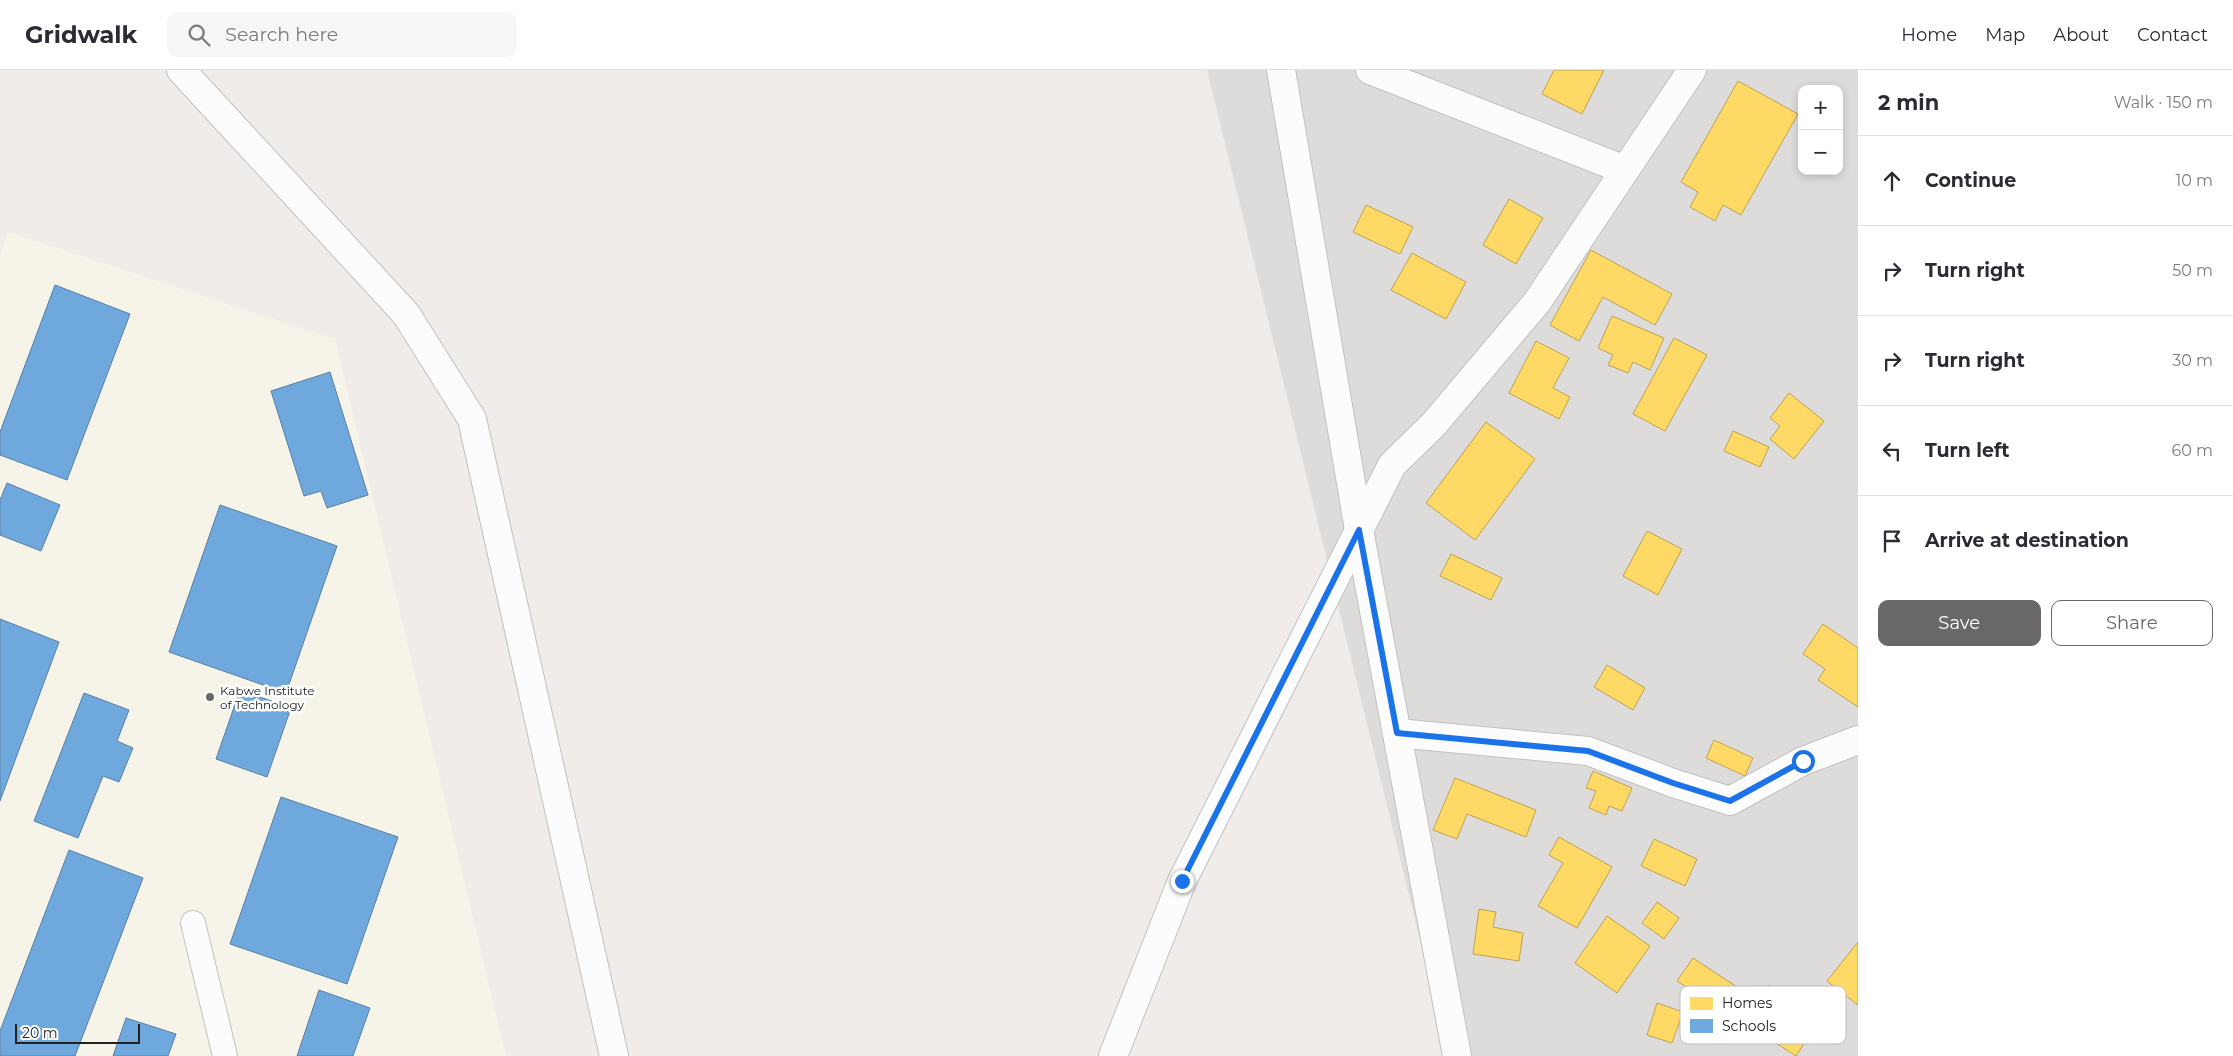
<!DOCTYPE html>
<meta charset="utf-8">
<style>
:root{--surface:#fff;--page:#f7f7f7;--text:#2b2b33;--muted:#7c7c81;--line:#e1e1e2;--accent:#696867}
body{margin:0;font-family:Montserrat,sans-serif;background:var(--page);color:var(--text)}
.controls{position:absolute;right:15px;top:15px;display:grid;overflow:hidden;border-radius:10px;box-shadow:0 2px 8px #0003}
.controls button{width:45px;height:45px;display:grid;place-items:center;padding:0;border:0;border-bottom:1px solid var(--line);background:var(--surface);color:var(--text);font:25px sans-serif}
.scale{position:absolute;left:15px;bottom:12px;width:125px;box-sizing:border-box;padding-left:5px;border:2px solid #212121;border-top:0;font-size:14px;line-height:18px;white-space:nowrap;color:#212121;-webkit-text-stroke:4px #fff;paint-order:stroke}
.stop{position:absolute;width:15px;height:15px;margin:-11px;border:4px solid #1a73e8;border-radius:50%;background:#fff}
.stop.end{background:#1a73e8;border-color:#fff;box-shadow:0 1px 5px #0008}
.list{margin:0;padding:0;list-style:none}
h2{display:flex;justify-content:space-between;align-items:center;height:65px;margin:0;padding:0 20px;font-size:21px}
h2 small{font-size:16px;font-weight:400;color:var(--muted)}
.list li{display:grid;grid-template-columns:32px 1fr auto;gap:15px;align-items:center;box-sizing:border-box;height:90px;padding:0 20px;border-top:1px solid var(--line)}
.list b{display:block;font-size:19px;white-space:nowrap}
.list em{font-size:16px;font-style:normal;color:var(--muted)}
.actions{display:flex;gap:10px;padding:15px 20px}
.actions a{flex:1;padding:11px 0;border:1px solid var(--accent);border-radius:10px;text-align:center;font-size:18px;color:var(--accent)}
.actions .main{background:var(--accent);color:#fff}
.icon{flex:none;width:28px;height:28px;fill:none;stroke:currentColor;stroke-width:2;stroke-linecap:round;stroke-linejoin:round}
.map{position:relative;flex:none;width:1858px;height:986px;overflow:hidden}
header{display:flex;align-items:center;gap:30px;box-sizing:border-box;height:70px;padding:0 25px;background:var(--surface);border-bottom:1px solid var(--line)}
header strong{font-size:24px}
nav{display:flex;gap:28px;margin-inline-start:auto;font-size:18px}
.search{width:350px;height:45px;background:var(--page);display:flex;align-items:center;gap:12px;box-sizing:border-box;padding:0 18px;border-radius:10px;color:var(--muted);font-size:19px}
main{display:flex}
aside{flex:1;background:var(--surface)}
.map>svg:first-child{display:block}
.residential{fill:#dedcdb;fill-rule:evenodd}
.education{fill:#f6f3e8}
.homes{fill:#ffd966;stroke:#bca251}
.schools{fill:#6fa8dc;stroke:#5880a4}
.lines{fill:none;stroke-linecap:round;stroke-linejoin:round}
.lane-casing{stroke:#c2c1c0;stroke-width:26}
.street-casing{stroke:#c2c1c0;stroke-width:30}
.lane{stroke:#fdfcfc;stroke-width:24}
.street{stroke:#fdfcfc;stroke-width:28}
.route{stroke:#1a73e8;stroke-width:6}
.poi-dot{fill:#696867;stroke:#fff;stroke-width:2}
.labels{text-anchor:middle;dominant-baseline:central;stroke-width:5;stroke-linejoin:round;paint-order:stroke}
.poi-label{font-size:12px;fill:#212121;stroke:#fff;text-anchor:start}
.key{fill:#fff;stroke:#bcbcbc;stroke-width:1}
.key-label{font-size:14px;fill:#212121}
</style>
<header>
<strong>Gridwalk</strong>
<div class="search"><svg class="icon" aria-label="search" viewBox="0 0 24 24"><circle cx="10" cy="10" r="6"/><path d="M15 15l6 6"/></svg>Search here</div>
<nav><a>Home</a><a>Map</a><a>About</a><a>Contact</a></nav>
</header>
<main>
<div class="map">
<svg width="1858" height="986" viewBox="0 0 1858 986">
<rect width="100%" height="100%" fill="#efecea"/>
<!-- residential -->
<path class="residential" d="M1207,0h651v986h-415l-12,-71zM1802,19h37v82h-37z"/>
<!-- education -->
<path class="education" d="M8,162l327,107 171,717h-506v-800z"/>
<!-- homes -->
<path class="homes" d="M1554,0h50l-22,44 -40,-20z
M1738,11l60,33 -57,101 -18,-10 -8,16 -25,-14 8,-15 -17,-10z
M1509,129l34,19 -27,46 -33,-19z
M1366,135l47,22 -13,27 -47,-22z
M1591,180l81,44 -17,31 -52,-28 -24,44 -29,-16z
M1412,183l54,29 -20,37 -55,-29z
M1612,246l52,22 -14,32 -17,-8 -5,11 -20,-8 5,-10 -15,-7z
M1674,268l33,17 -42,76 -32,-17z
M1536,271l33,17 -16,30 17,9 -11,22 -50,-26z
M1789,323l35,28 -30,38 -24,-20 10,-13 -10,-8z
M1486,352l49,37 -60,81 -49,-37z
M1733,361l36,16 -9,20 -36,-16z
M1647,461l35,18 -24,46 -35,-19z
M1451,484l51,24 -11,22 -51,-24z
M1823,554l35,24v59l-40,-27 7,-11 -22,-15z
M1607,595l38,23 -12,22 -39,-23z
M1714,670l39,18 -8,18 -39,-18z
M1593,701l39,17 -10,23 -13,-5 -3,9 -17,-7 7,-17 -10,-3z
M1455,708l81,32 -10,27 -59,-23 -10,25 -24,-9z
M1559,767l53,30 -35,61 -39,-22 25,-43 -14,-8z
M1654,769l43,20 -12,27 -44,-20z
M1657,832l22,16 -15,21 -22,-16z
M1479,839l17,3 -3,15 30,6 -4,28 -46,-7z
M1607,846l43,30 -33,47 -42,-30z
M1858,872v63l-31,-24z
M1693,888l44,29 -15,23 -45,-29z
M1769,915l51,34 -24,37 -52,-33z
M1657,933l26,9 -11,31 -25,-8z"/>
<!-- schools -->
<path class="schools" d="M55,215l75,29 -63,166 -67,-25v-23z
M330,302l38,123 -41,13 -6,-17 -17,5 -33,-105z
M7,413l53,22 -19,46 -41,-16v-35z
M220,435l117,41 -51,147 -117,-41z
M0,549l59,23 -59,159z
M240,620l51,18 -24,69 -51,-18z
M84,623l45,17 -12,31 16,7 -14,34 -16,-6 -25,62 -44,-17z
M281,727l117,40 -51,147 -117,-40z
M69,780l74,28 -68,178h-75v-25z
M319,920l51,18 -17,48h-56z
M126,948l50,16 -8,22h-55z"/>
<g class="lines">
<defs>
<path id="lane" d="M193,853l32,133"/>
<path id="street" d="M181,0l225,244 66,105 142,637
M1281,0l78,460 98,526
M1370,0l255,100
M1397,663l191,18 85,32 57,18 73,-40 55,-21
M1113,986l69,-175 210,-416 42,-41 103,-122 155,-232"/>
</defs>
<!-- lane casing -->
<use href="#lane" class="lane-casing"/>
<!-- street casing -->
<use href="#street" class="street-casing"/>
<!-- lane -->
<use href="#lane" class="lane"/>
<!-- street -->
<use href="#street" class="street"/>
</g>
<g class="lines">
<!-- route -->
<path class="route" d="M1182,811l177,-351 38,203 191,18 85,32 57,18 73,-40"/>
</g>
<!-- markers -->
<circle class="poi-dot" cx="210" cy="627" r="5"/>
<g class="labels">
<!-- poi labels -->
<g class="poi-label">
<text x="220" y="620">Kabwe Institute<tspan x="220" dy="14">of Technology</tspan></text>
</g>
</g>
<!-- legend -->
<rect x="1680" y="916" width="166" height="58" rx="8" class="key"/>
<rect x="1690" y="927" width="23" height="13" fill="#ffd966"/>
<rect x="1690" y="949" width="23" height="14" fill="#6fa8dc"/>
<g class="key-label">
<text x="1722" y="938">Homes</text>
<text x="1722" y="961">Schools</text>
</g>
</svg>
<div class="controls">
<button>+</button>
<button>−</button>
</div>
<div class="scale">20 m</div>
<div class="stop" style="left:1803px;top:691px"></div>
<div class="stop end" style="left:1182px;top:811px"></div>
</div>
<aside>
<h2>2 min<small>Walk · 150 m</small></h2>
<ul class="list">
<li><svg class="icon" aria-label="ahead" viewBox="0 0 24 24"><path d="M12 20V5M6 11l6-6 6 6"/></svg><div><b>Continue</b></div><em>10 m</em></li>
<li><svg class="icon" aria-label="right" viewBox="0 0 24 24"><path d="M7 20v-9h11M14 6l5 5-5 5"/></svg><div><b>Turn right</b></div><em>50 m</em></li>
<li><svg class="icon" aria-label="right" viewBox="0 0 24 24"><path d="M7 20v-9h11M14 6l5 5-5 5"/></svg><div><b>Turn right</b></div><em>30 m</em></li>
<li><svg class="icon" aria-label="left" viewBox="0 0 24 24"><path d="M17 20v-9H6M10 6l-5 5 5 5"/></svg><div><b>Turn left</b></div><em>60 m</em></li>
<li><svg class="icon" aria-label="arrive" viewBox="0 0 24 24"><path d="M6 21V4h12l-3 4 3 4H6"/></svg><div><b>Arrive at destination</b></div></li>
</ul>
<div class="actions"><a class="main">Save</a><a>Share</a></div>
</aside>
</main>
